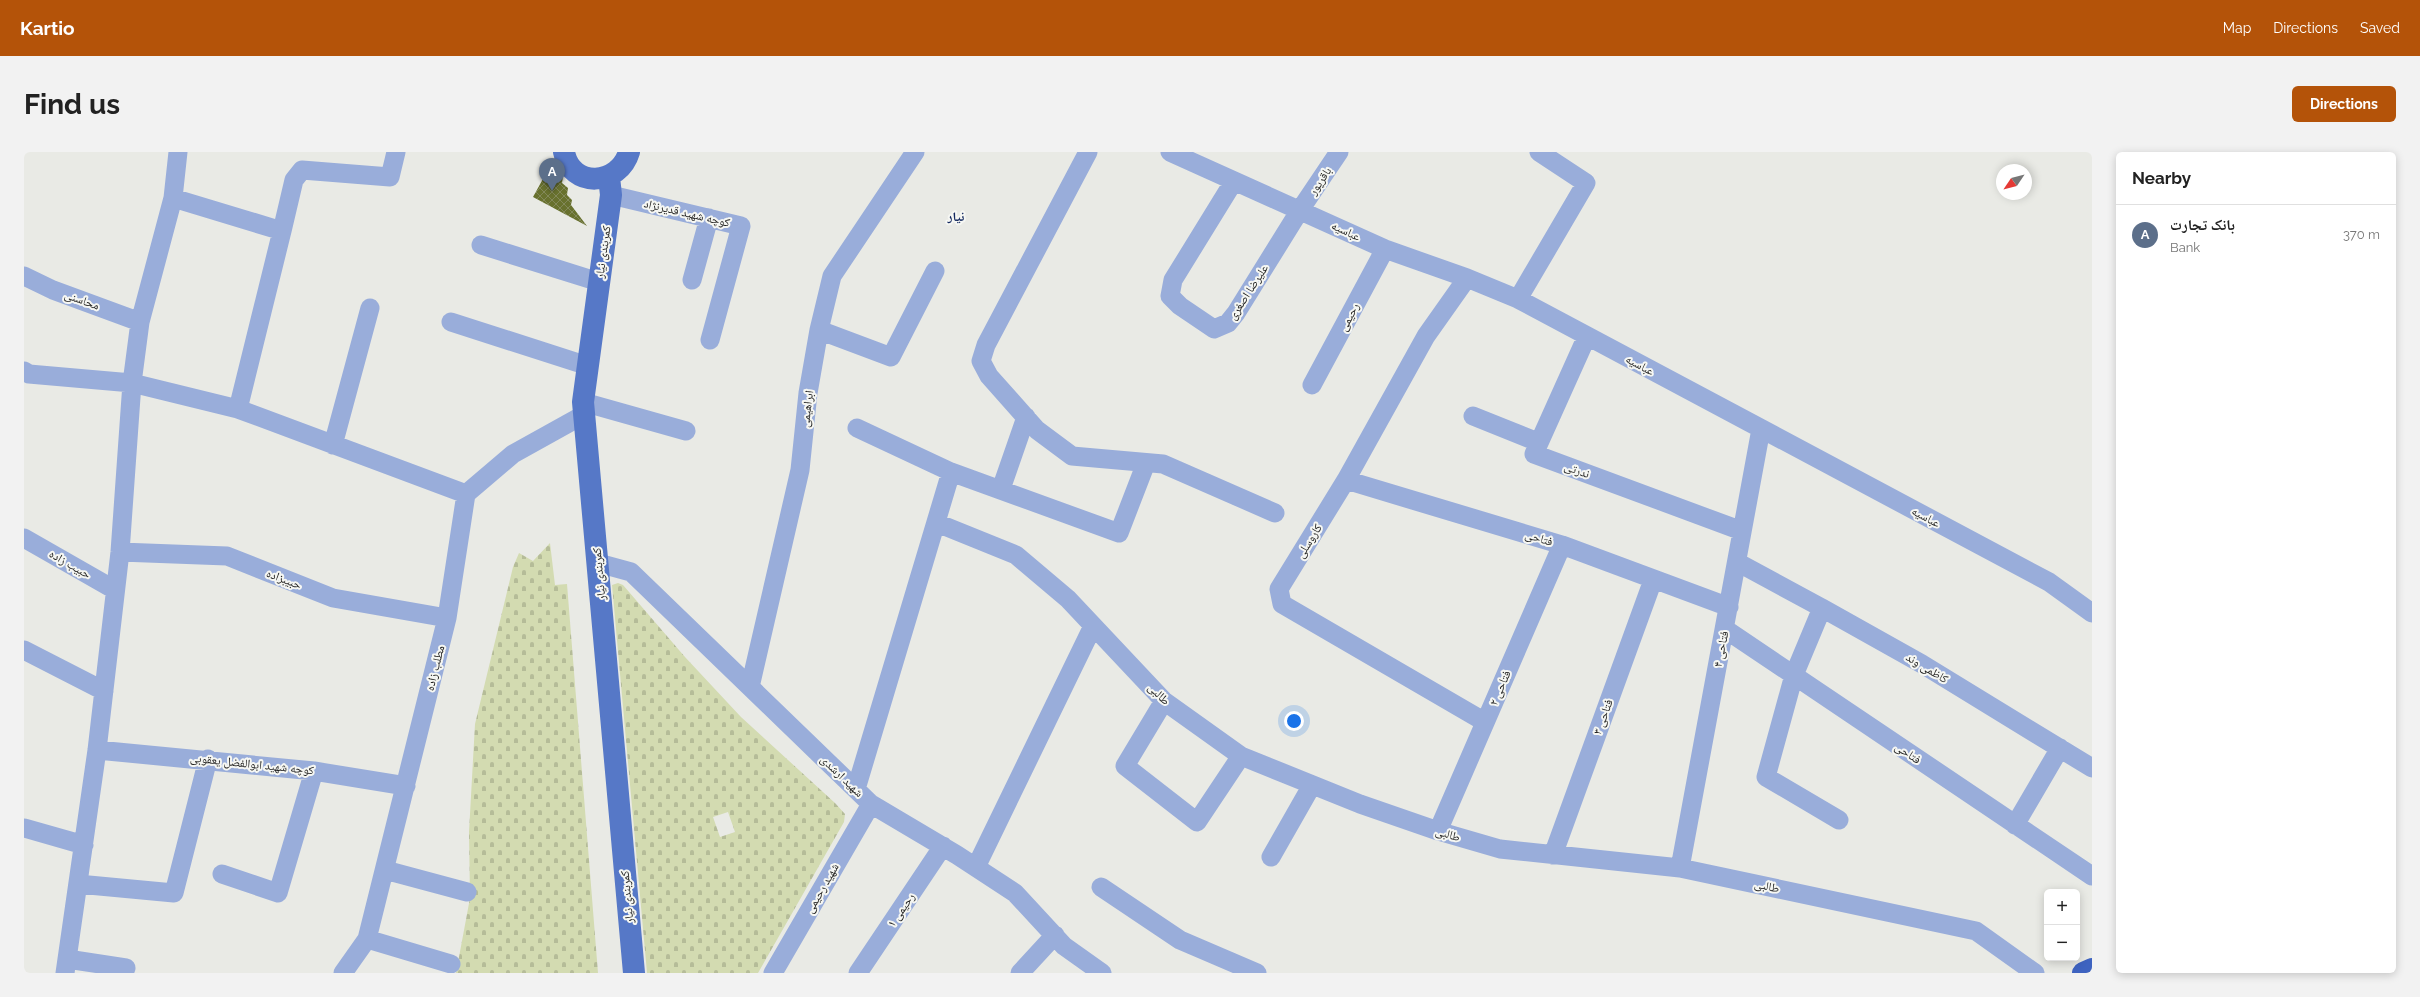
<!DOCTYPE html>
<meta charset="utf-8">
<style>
:root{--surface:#fff;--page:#f2f2f2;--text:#222;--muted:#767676;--line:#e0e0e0;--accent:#b45309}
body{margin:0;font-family:Raleway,"Noto Naskh Arabic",sans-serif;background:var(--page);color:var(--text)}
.controls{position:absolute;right:12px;bottom:12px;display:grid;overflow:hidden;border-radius:6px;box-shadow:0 2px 10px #0003}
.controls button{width:36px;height:36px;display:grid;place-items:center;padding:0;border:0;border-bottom:1px solid var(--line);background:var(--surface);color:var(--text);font:20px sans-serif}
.compass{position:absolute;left:1972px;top:12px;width:36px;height:36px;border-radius:50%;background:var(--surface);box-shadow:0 2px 10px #0003;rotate:235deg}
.you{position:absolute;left:1270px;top:569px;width:14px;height:14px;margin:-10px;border:3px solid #fff;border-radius:50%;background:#1a73e8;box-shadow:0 0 0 6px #1a73e833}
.badge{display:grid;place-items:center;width:26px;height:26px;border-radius:50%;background:var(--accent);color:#fff;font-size:13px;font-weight:700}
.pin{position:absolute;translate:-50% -33px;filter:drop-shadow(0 1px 2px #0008)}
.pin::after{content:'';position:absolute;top:21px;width:14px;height:12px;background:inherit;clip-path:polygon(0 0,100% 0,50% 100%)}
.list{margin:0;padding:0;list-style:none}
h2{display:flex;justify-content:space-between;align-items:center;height:52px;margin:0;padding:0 16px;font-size:17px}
h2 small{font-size:13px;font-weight:400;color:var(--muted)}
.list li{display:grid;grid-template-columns:26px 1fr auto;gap:12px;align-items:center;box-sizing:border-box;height:60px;padding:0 16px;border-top:1px solid var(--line)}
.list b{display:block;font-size:15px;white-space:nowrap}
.list p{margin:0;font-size:13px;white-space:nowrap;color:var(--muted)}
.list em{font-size:13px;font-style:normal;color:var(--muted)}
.map{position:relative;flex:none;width:2068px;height:821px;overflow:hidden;border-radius:6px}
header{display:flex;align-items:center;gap:24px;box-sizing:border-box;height:56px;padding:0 20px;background:var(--accent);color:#fff}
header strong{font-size:19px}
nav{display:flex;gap:22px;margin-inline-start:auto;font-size:14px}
.intro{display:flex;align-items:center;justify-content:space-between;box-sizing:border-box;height:96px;padding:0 24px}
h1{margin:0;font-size:28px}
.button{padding:10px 18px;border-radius:6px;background:var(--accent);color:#fff;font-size:14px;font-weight:700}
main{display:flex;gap:24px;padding:0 24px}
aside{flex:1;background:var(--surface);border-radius:6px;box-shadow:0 2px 10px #0003}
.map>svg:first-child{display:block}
.cemetery{fill:url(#cemetery-stones);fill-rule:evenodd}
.building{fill:url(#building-cross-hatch)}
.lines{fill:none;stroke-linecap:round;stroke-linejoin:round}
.minor{stroke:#99adda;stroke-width:19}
.major{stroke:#5678c7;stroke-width:22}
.highway{stroke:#3e63c0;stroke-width:22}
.labels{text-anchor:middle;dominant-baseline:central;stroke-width:4;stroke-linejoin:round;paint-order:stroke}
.street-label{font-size:12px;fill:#242423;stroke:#f6f7f3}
.neighbourhood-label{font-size:13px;font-weight:bold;fill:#14295f;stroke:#f6f7f3}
</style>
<header>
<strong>Kartio</strong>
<nav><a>Map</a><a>Directions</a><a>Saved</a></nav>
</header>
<div class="intro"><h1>Find us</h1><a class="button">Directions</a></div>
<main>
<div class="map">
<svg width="2068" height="821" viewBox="0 0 2068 821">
<defs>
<pattern id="cemetery-stones" width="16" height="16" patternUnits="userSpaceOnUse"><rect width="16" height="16" fill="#d3dbb1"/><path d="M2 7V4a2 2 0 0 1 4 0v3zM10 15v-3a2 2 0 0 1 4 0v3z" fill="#b5bc98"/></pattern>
<pattern id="building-cross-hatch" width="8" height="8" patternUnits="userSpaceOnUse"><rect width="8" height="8" fill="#68712e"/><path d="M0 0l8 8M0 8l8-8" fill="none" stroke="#828859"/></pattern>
</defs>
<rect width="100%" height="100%" fill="#e9eae5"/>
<!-- cemetery -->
<path class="cemetery" d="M526,391l5,42 12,-1 31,389h-142l14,-75 -1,-66 6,-108 38,-157 6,-14 14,8z
M594,431l5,2 62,72 56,60 94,86 10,11 -1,8 -86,151h-111l-35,-388zM704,660l7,20 -15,5 -7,-20z"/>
<!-- building -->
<path class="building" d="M526,14l7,4 6,7 -1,6 6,5 -1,7 5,5 -1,5 16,21 -54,-29z"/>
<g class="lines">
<!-- minor -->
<path class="minor" d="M1064,0l-102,193 -5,16 8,15 48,54 35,26 91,8 112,49
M1146,0l215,97 82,29 51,21 531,283 43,31
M1210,29l-61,99 -3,16 10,10 34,23 14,-6 8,-10 64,-103 39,-58
M587,43l130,31 -31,114
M149,46l109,33 -44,178 228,85
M258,79l12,-51 8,-10 88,7 6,-25
M457,93l118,37
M0,124l29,14 87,32
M1443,126l-41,58 -80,144 -67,109 3,15 203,118
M668,128l17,-62
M1494,147l68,-116 -47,-31
M427,170l137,44
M795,178l72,27 44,-86
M1563,184l-53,118 208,77
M0,219l5,3 103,9 106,26
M1288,233l73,-136
M559,250l103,29
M1449,264l65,26
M309,293l37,-137
M927,320l168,61 27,-70
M1322,328l216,65 167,62
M977,337l25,-72
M913,371l79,32 52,44 96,102 77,55 119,48 78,27 62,18 180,19 296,63 59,42
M0,386l91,52
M96,400l107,4 106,42 114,20
M1713,410l85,46
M574,411l33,9 240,232 86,51 58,38 49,53 38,27
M1701,477l367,247
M0,498l80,41
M726,535l50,-217 8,-77 11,-63 13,-54 83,-124
M1140,549l-39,65 72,56 44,-66
M73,598l217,21 92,15
M832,637l95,-317 -94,-44
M1815,668l-73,-43 28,-102 28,-67 100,56 170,104
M1991,673l45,-77
M0,676l60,17
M1414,679l124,-286
M1529,703l100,-275
M1247,705l41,-72
M952,715l117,-241
M1656,716l81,-439
M361,718l82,22
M198,722l56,19 36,-122
M54,732l96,9 34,-134
M1077,735l79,53 77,33
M343,787l84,25
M43,807l59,9 -2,5
M41,821l32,-223 23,-198 12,-169 8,-61 33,-124 5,-46
M319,821l24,-34 80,-321 19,-124 47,-40 72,-40
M749,821l98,-169
M834,821l85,-127
M996,821l35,-38"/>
<!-- major -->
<path class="major" d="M540,0c7,37 55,34 65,0
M585,25l2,18 -28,207 51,571"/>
<!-- highway -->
<path class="highway" d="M2059,821l9,-4"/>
</g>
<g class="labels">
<!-- street labels -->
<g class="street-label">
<text transform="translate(1296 29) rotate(-56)">باقرپور</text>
<text transform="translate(663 61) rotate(13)">کوچه شهید قدیرنژاد</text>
<text transform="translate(1322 79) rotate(25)">عباسیه</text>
<text transform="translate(579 100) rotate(-82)">کمربندی نیار</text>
<text transform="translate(1224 140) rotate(-57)">علیرضا اصغری</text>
<text transform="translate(58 148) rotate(20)">محاسنی</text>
<text transform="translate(1325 165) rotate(-62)">رحیمی</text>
<text transform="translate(1616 213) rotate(28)">عباسیه</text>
<text transform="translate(783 257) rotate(-83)">ابراهیمی</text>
<text transform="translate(1553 318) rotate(20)">ندرتی</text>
<text transform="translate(1902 365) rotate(28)">عباسیه</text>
<text transform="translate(1515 386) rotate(17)">فتاحی</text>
<text transform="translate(1285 389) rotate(-58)">کاروسلی</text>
<text transform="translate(46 412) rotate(30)">حبیب زاده</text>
<text transform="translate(575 422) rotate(-95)">کمربندی نیار</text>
<text transform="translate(260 427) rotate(21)">حبیبزاده</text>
<text transform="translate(1697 497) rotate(-79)">فتاحی ۴</text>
<text transform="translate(411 516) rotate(-76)">مطلب زاده</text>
<text transform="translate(1903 516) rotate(31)">کاظمی وند</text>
<text transform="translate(1476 536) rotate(-67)">فتاحی ۲</text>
<text transform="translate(1135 542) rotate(44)">طالبی</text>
<text transform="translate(1579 565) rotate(-70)">فتاحی ۳</text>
<text transform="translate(1884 601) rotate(34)">فتاحی</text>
<text transform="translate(228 612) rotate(6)">کوچه شهید ابوالفضل یعقوبی</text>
<text transform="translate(818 624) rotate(44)">شهید ارشدی</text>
<text transform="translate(1424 682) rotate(17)">طالبی</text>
<text transform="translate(1743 734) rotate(12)">طالبی</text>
<text transform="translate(798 736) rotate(-60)">شهید رحیمی</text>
<text transform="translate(603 745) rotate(-95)">کمربندی نیار</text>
<text transform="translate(877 758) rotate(-56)">رحیمی ۱</text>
</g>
<!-- neighbourhood labels -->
<g class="neighbourhood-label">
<text x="932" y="64">نیار</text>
</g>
</g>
</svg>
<div class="controls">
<button>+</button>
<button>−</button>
</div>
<svg class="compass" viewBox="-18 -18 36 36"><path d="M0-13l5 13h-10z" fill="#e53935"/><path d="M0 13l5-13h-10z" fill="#767676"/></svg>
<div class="you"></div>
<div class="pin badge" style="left:528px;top:39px;background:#5c6f8a">A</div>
</div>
<aside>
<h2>Nearby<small></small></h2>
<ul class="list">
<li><span class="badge" style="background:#5c6f8a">A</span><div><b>بانک تجارت</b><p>Bank</p></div><em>370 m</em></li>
</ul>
</aside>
</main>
